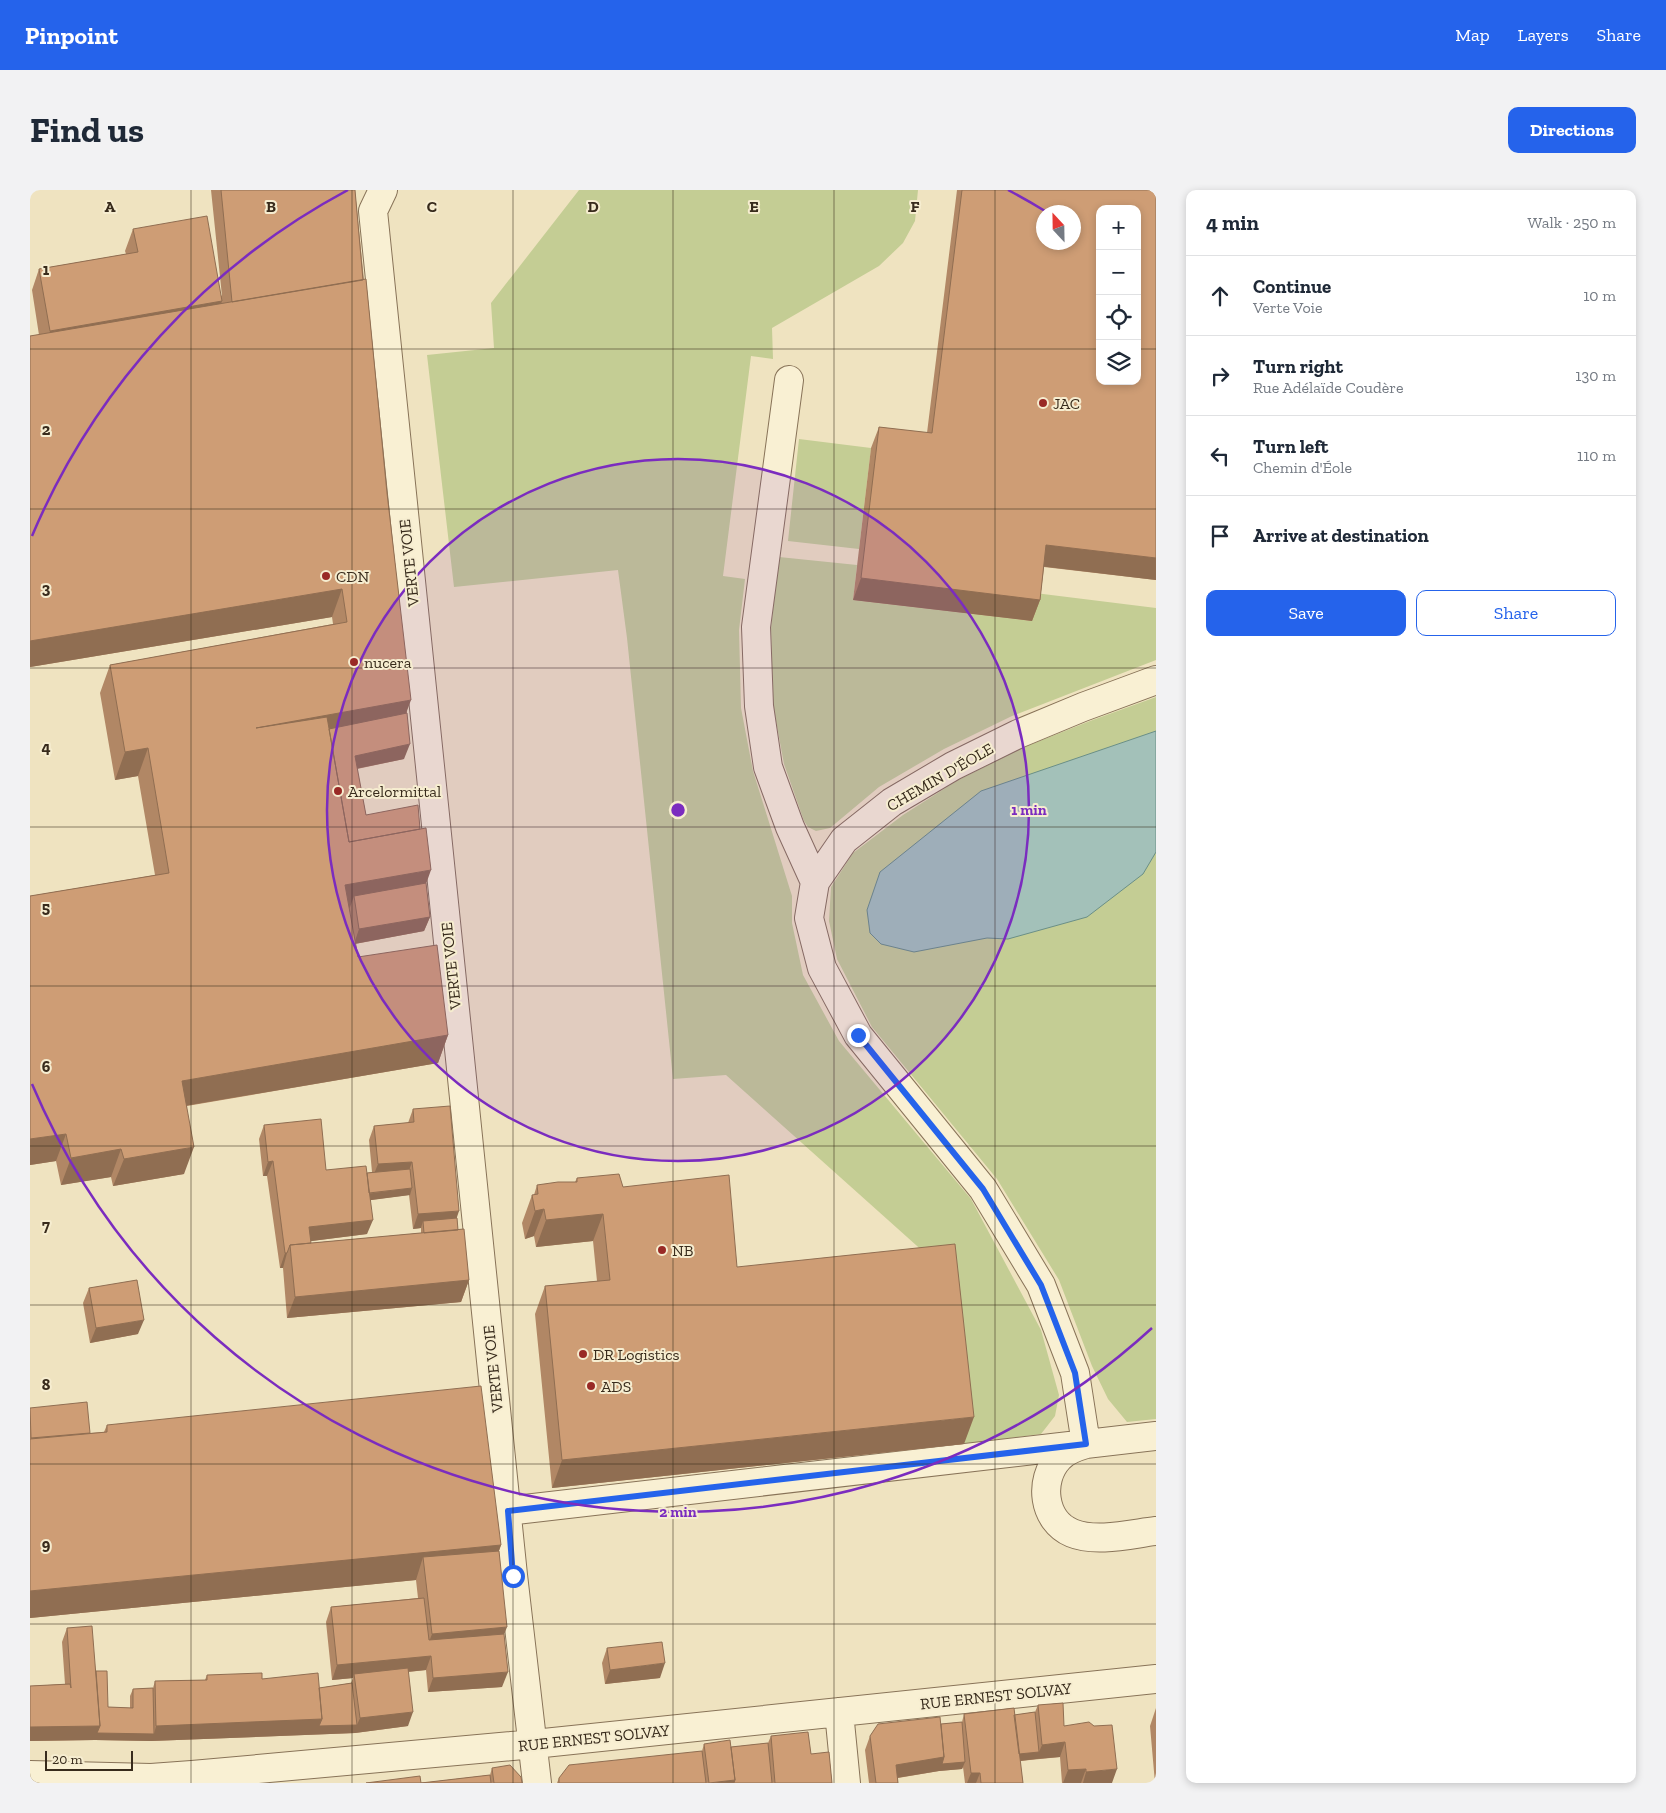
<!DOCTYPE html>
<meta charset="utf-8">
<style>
:root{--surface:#fff;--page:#f2f2f3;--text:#1f2937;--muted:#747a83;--line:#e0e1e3;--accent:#2563eb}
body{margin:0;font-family:"Zilla Slab",serif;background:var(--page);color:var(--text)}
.controls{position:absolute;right:15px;top:15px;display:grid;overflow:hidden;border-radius:10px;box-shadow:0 2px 8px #0003}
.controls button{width:45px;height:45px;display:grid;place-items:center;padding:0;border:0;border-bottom:1px solid var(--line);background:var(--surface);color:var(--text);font:25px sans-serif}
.compass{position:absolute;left:1006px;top:15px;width:45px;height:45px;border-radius:50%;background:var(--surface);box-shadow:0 2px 8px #0003;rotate:338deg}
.scale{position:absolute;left:15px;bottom:12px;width:88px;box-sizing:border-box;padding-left:5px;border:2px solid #382b1c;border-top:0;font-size:14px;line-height:18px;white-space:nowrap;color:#382b1c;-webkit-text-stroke:4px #f6edd0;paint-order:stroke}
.stop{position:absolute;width:15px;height:15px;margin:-11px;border:4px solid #2563eb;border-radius:50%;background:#fff}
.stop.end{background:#2563eb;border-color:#fff;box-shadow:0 1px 5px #0008}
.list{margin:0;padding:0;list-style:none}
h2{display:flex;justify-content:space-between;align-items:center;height:65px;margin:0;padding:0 20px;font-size:21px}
h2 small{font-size:16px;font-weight:400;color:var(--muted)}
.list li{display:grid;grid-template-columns:32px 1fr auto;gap:15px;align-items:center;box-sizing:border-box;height:80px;padding:0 20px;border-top:1px solid var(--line)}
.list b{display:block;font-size:19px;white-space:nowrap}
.list p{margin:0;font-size:16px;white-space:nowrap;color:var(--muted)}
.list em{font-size:16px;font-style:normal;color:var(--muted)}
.actions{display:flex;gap:10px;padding:15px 20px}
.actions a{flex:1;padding:11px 0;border:1px solid var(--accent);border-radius:10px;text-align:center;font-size:18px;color:var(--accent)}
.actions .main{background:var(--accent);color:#fff}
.icon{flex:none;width:28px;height:28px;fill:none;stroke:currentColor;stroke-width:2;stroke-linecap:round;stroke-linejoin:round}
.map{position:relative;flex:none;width:1126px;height:1593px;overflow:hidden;border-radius:10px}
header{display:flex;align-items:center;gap:30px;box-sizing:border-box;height:70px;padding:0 25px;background:var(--accent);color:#fff}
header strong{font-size:24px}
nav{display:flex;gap:28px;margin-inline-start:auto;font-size:18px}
.intro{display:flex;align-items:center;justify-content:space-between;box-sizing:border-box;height:120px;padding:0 30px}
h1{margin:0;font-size:35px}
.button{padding:12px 22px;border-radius:10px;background:var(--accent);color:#fff;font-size:18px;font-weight:700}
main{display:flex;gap:30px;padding:0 30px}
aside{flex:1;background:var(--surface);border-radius:10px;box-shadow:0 2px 8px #0003}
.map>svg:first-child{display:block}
.green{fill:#c4cd94}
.water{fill:#a3c1b9;stroke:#6a8f87}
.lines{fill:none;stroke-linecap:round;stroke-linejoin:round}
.minor-casing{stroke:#887358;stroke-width:30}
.minor{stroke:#f9f0d3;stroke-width:28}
.wall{fill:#b18765;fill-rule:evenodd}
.shaded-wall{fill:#906e52}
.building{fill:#ce9d75;stroke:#906e52;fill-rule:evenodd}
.route{stroke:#2563eb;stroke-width:6}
.grid{fill:none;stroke:#382b1c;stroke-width:1;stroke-opacity:0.55}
.ring{fill:none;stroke:#7b2cbf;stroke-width:2.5}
.poi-dot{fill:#992a26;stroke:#f6edd0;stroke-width:2}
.labels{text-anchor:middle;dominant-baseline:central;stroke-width:4;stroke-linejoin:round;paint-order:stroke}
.poi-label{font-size:16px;fill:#382b1c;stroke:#f6edd0;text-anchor:start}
.street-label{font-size:16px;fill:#382b1c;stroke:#f6edd0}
.grid-label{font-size:16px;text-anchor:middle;font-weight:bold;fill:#382b1c;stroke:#f6edd0;stroke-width:4;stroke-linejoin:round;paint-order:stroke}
.centre{fill:#7b2cbf;stroke:#f6edd0;stroke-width:2.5}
.ring-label{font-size:15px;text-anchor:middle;font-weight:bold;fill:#7b2cbf;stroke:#f6edd0;stroke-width:4;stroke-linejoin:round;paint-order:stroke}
</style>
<header>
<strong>Pinpoint</strong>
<nav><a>Map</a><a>Layers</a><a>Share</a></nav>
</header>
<div class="intro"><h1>Find us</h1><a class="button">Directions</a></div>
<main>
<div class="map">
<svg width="1126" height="1593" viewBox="0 0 1126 1593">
<rect width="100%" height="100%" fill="#efe3c0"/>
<!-- green -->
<path class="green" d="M549,0h339l-3,31 -12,22 -24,23 -107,62 1,31 -22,-3 -28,220 22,3 -6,51 2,78 12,63 39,125v27l11,52 36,66 132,158 70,131 18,65 -4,21 -14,18 -77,10 -19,-173 -219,-196 -53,4 -46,-441 -9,-68 -164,17 -27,-232 67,-7 -3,-45z
M769,249l72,9 -12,101 -71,-8z
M749,367l78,8 -4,35 179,21 3,-28 121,15v52l-144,56 -68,33 -65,38 -49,41 -14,3 -8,-4 -4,-6 -20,-57 -11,-59 -2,-77z
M1126,507v722l-29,3 -19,-23 -16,-33 -33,-86 -62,-101 -125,-152 -35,-68 -8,-38 2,-34 22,-34 50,-38 55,-35 64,-32 68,-27z"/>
<!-- water -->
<path class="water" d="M1126,541v121l-13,22 -56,43 -79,22 -21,-1 -73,14 -33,-8 -11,-11 -3,-23 13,-38 101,-81z"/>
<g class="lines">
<defs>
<path id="minor" d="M353,0l-10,21 140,1364 24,208
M759,190l-33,247 3,79 9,61 22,60 25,55
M1126,490l-73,27 -65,27 -65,32 -61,36 -48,38 -29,42 -6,36 13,50 36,67 125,154 58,96 34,88 11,71c-10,3 -20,6 -27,14 -21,22 -16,63 13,75 24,10 59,1 84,-2
M477,1321l649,-75
M809,1522l7,71
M0,1585l121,3 41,-3 342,-31 622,-65"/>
</defs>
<!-- minor casing -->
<use href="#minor" class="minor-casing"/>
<!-- minor -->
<use href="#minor" class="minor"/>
</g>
<!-- wall -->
<path class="wall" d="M181,0h144l52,523 -3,46 -47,10 9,46 60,68 4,34 -6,14 -69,13 3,13 90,78 -10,28 -251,43 -3,68 -71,12 -2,-9 -50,8 -5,-24 -26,4v-269l125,-21 -17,-99 -23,4 -15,-87 10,-28 223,-41 -1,-7 -302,50v-331l9,-1 -7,-45 7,-21 87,-15 -1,-3 8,-22 89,67z
M927,0h199v390l-112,-13 -4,33 -8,21 -179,-21 18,-152 8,-21 48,6z
M383,919l44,109 1,12 11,50 -8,22 -174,16 -4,-50h-3l-13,-92h-4l-4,-37 5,-14 62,45 41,3 5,-1 -3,-32 5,-14 34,-3zM379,1005l4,34 8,-1v5l-110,10v-2l56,-7 3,-34z
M547,988l46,9 114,80 227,177 -412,44 -17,-174 10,-28 52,-5 -4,-40 -57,6 -2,-11 -9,3 -3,-16 10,-28h2l3,-10 38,-3z
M59,1098l49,46 -48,9 -7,-40z
M0,1218l60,25 14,-1 3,-7 394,120 -2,6 5,83 -2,53 -74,5 -2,-22 -18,2v54l-53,7 -204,8 -56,-1 -65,1v-55l35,-2 -3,-42 5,-14 29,43 12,36 22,1v-12l3,-7 20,-1 2,-7 50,-1 2,-5 55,4 57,9 32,-5 2,-5 -21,2 -6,-58 5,-15 87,-9 -2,-18 -386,38z
M577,1458l53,30 -55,6 -3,-21z
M1008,1515l26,21 48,57h-50l-2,-26 -40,4 3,22h-58l-2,-16 -1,2 -23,2 -41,7v5h-29l-4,-33 5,-14 71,-12 21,-2 2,-8 50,1 21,-3z
M1126,1518v75h-1l-5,-57z
M741,1546l40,18 21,29h-275l2,-5 143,-27 2,-7 27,3 37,-4z
M462,1578l30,15h-101l69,-8z"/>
<!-- shaded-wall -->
<path class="shaded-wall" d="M192,111l-7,21 -173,30 8,-21z
M1016,355l110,13v22l-117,-14z
M831,388l179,22 -8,21 -179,-21z
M312,399l-10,28 -302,50v-26z
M381,510l-10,27 -77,15 -68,-14z
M380,554l-6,15 -54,11 5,-14z
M118,558l-10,28 -23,4 10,-28z
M401,680l-10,28 -67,-2 -5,14 -4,-25z
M400,727l-6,14 -70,13 5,-15z
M418,845l-10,28 -266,45 10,-27z
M36,944l-10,27 -26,4v-26z
M164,957l-10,27 -71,12 11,-27z
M91,959l-10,28 -50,8 10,-27z
M243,971l-6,15h-4l5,-14z
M382,972l-5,14 -35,3 6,-15z
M382,998l-2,7 -46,6 2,-7z
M514,1019l-10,27 -9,3 10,-28z
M429,1021l-5,15 -31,-5 -2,7 -8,1 5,-15z
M573,1024l-10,27 -57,6 10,-27z
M343,1030l-6,14 -63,8 5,-15z
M255,1063h2l-4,15h-3z
M439,1090l-8,22 -174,16 8,-21z
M114,1130l-6,14 -48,9 6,-15z
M944,1227l-10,27 -412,44 10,-28z
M471,1355l-10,27 -68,-15 -7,23 -386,38v-27z
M477,1437l-8,21 -75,7 8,-21z
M401,1466l-5,14 -71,7 -1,-3 -1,4 -21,2 5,-15z
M635,1473l-5,15 -55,6 5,-14z
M478,1482l-6,15 -74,5 5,-14z
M383,1522l-5,14 -53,7 -204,8 -56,-1 -65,1v-14l70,-1 54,8 2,-8 166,-7 35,6 3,-7z
M1035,1552l-5,15 -24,2 6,-14z
M1009,1562l-3,7 -23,3 3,-8z
M914,1567l21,5 -3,7 -23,2 -49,8 6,-14z
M1056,1579l-5,14h-18l5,-13z
M1087,1579l-5,14h-29l3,-11z
M941,1583h9l-4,10h-9z
M705,1590l-1,3h-23z"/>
<!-- building -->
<path class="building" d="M191,0h134l8,90 -131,22z
M932,0h194v368l-110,-13 -6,55 -179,-22 18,-151 53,6zM1070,19h37v172h-37zM1014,22h30v30h-30z
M177,26l15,85 -172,30 -11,-62 99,-17 -5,-23z
M336,89l21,214 24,207 -155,28 71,-11 22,125 77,-14 5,42 -86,15 13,72 79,-12 11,90 -266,46 12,66 -70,12 -3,-10 -50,9 -5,-24 -36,5v-243l139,-23 -21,-125 -23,4 -15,-87 237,-43 -5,-33 -312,52v-305z
M377,523l3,31 -55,12 11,59 52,-10 2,24 -71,13 -20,-113z
M396,693l4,34 -71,12 -5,-33z
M420,916l9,105 -41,3 -6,-52 -34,2 -4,-38 40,-4 -1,-13z
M291,929l5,51 40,-4 7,54 -64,7 2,16 -21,2 -3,8h-2l-12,-92 -5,1 -4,-37z
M380,979l2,19 -43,5 -2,-20z
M589,984l4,13 106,-12 8,92 218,-23 19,173 -412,43 -17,-174 65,-6 -7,-66 -57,6 -2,-11 -9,2 -3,-16 6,-1 -1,-9 21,-3h19v-4z
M427,1028l1,12 -34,3 -1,-12z
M434,1039l5,51 -174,17 -5,-52z
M107,1090l7,40 -48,8 -7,-40z
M451,1196l20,159 -471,46v-152l77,-7v-7z
M57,1212l3,31 -59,5 -1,-30z
M469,1361l8,76 -75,7 -9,-77z
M394,1408l5,42 75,-6 4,38 -75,6 -2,-22 -94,9 -6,-58z
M62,1436l8,100 -70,1v-41l40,-2 1,4 -4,-60z
M632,1452l3,21 -55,7 -3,-22z
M378,1478l5,44 -53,6 -6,-44z
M66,1481h11l1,36 25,1v-19l20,-1 1,46 -57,-1 3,-7z
M232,1483v6l56,-6 4,46 -166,7 -1,-45 52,-1v-5z
M322,1493l5,42 -38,1 3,-7 -3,-31z
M1033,1513l1,23 25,-4 5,4 18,-1 5,44 -31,3v-3l-18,1 -3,-28 -23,3 -4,-40z
M984,1518l9,75h-42l-1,-10h-9l-7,-59z
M1005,1522l4,40 -20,2 -5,-39z
M910,1527l4,40 -48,8 2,18h-22l-6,-47 8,-12z
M932,1532l3,40 -23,2 2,-7 -3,-33z
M778,1542l3,22 18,-2 3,31h-57l-4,-47z
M700,1550l5,40 -26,3 -5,-39z
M738,1553l4,40h-38l1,-3 -4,-33z
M672,1561l4,32h-147v-5l10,-13z
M480,1575l11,12 1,6h-28l-2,-15z
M460,1585l1,8h-70z
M390,1586l1,7h-55z"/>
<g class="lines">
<!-- route -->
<path class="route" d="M483,1386l-5,-65 578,-67 -11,-71 -34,-88 -58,-96 -125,-154"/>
</g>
<!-- grid -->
<path class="grid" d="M161,0v1593M322,0v1593M483,0v1593M643,0v1593M804,0v1593M965,0v1593M0,159h1070M1107,159h19M0,319h1126M0,478h1126M0,637h1126M0,796h1126M0,956h1126M0,1115h1126M0,1274h1126M0,1434h1126"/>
<!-- distance rings -->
<circle cx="648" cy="620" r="351" fill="#7b2cbf" fill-opacity=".12"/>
<g class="ring">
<circle cx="648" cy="620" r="351"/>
<path d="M1122 1138A702 702 0 0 1 2 894M2 346A702 702 0 0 1 318 0M978 0A702 702 0 0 1 1015 21"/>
</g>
<!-- markers -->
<g class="poi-dot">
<circle cx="1013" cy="213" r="5"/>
<circle cx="296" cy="386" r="5"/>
<circle cx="324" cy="472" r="5"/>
<circle cx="308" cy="601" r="5"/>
<circle cx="632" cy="1060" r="5"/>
<circle cx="553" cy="1164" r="5"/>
<circle cx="561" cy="1196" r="5"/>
</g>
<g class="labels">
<!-- poi labels -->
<g class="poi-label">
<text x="1023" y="213">JAC</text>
<text x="306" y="386">CDN</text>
<text x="334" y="472">nucera</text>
<text x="318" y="601">Arcelormittal</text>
<text x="642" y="1060">NB</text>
<text x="563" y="1164">DR Logistics</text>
<text x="571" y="1196">ADS</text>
</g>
<!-- street labels -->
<g class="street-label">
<text transform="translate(379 373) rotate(-96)">VERTE VOIE</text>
<text transform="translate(910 587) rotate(-30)">CHEMIN D'ÉOLE</text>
<text transform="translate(421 776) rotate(-96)">VERTE VOIE</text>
<text transform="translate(463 1179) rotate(-96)">VERTE VOIE</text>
<text transform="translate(966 1506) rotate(-6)">RUE ERNEST SOLVAY</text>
<text transform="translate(564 1548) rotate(-6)">RUE ERNEST SOLVAY</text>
</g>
</g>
<g class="grid-label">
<text x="80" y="22">A</text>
<text x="241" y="22">B</text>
<text x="402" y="22">C</text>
<text x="563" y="22">D</text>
<text x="724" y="22">E</text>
<text x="885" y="22">F</text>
<text x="16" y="85">1</text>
<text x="16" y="245">2</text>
<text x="16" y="404">3</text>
<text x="16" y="563">4</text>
<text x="16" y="723">5</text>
<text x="16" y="882">6</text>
<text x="16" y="1041">7</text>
<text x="16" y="1200">8</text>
<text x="16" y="1360">9</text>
</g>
<circle cx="648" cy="620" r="8" class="centre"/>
<g class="ring-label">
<text x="999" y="625">1 min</text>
<text x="648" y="1327">2 min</text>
</g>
</svg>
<div class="controls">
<button>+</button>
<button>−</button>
<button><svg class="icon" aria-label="locate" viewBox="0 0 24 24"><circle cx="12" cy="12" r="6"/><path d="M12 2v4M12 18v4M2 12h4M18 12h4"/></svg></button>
<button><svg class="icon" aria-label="layers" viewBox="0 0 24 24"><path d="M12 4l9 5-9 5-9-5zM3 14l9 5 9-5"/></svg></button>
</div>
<svg class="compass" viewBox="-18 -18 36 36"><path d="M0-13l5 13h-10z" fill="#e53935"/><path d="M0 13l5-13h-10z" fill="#747a83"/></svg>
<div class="scale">20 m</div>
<div class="stop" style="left:483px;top:1386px"></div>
<div class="stop end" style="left:828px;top:845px"></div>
</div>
<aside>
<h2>4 min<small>Walk · 250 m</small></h2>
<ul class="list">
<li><svg class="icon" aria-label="ahead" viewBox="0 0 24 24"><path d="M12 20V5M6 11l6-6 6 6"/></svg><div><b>Continue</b><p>Verte Voie</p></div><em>10 m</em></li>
<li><svg class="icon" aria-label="right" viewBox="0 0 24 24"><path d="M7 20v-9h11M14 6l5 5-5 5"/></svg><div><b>Turn right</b><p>Rue Adélaïde Coudère</p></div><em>130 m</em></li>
<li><svg class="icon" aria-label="left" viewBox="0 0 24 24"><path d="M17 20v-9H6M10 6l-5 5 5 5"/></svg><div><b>Turn left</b><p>Chemin d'Éole</p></div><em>110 m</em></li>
<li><svg class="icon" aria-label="arrive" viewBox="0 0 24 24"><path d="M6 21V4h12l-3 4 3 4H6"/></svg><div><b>Arrive at destination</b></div></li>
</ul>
<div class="actions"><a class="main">Save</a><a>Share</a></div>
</aside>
</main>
